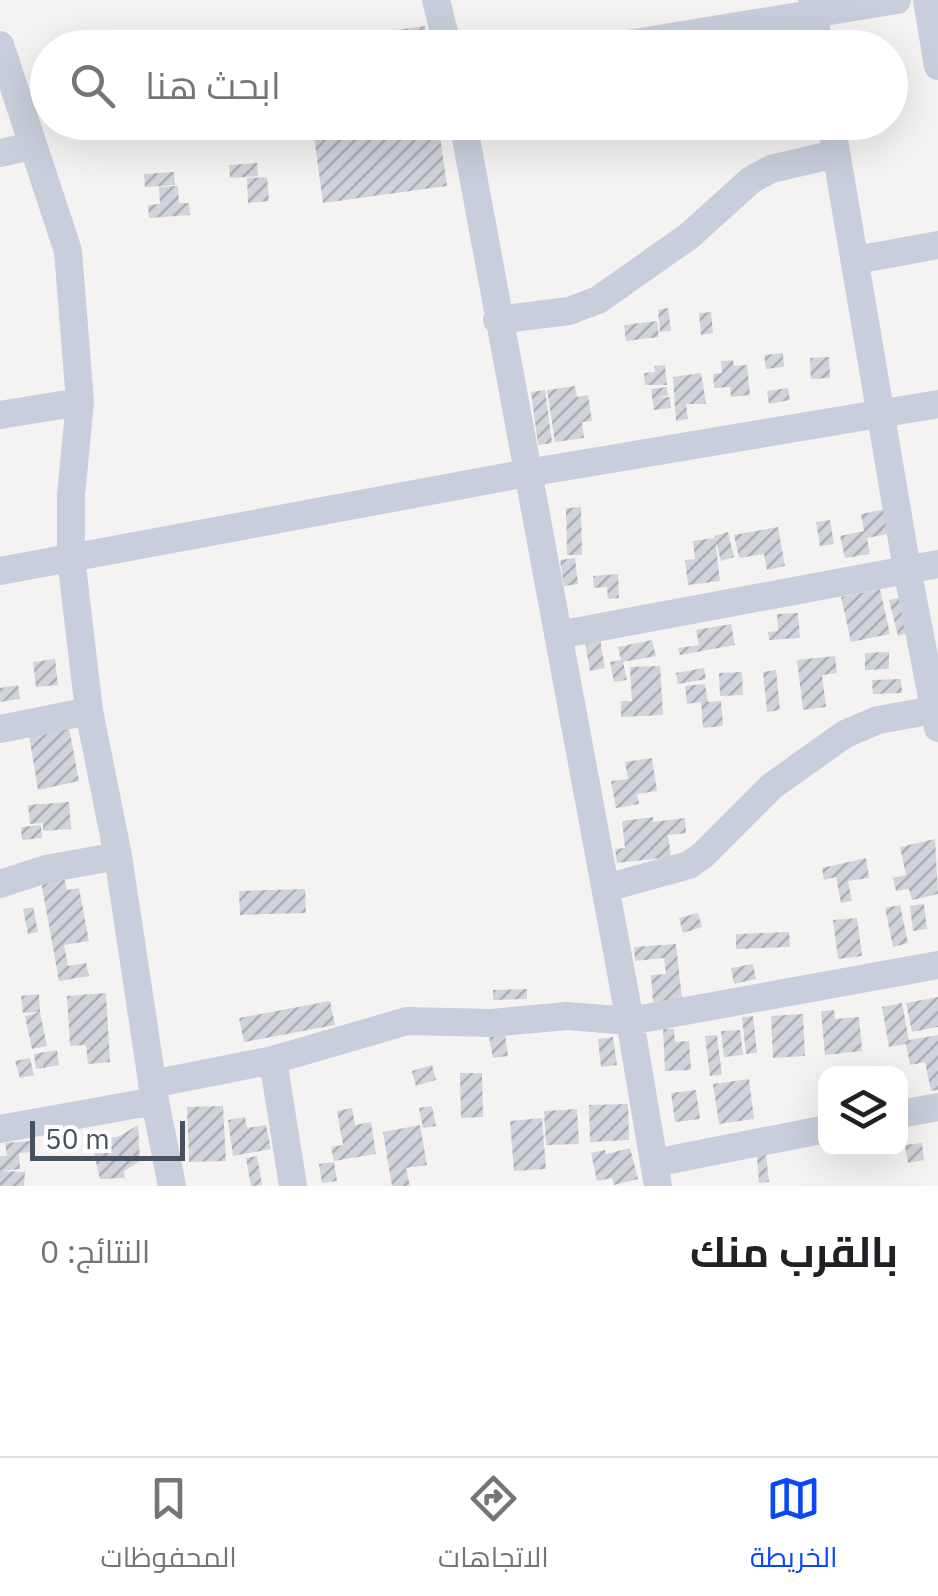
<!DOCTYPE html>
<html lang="ar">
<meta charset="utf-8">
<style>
:root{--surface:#fff;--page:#f2f2f2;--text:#202124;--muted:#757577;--line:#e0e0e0;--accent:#0948f8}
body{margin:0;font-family:"IBM Plex Sans",Cairo,sans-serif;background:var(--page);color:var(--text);direction:rtl}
.controls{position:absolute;right:30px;bottom:30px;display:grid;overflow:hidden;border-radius:20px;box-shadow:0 10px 40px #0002}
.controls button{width:90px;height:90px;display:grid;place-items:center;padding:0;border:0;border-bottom:2px solid var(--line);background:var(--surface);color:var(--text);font:50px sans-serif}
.scale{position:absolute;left:30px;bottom:25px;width:155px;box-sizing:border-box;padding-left:10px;border:5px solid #485162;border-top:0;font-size:28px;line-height:35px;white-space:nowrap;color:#485162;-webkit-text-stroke:8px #fff;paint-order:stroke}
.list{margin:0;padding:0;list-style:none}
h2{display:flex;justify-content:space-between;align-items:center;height:130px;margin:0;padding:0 40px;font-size:42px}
h2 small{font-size:32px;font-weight:400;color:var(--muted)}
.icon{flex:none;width:55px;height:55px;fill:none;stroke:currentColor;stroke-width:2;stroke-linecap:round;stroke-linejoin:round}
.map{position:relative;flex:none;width:938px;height:1186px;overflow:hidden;direction:ltr}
.search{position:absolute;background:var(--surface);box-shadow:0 10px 40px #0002;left:30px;right:30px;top:30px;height:110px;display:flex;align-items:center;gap:25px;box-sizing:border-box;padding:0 35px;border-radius:55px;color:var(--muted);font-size:38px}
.sheet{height:270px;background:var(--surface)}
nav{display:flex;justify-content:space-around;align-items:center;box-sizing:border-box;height:140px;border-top:2px solid var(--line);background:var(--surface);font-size:28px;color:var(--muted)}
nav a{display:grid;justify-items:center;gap:5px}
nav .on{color:var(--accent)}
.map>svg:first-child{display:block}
.building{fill:url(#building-hatch)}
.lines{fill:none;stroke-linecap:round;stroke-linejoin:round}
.minor{stroke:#c8cedb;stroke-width:28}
</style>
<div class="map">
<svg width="938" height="1186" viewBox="0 0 938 1186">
<defs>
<pattern id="building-hatch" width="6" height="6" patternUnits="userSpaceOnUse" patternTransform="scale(2.5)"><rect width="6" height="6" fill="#d1d3da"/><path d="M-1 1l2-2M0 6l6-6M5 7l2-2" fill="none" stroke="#acaeb4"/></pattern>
</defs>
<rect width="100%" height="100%" fill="#f5f3f2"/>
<!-- building -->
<path class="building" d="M425,26l3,22h-127l-1,-5z
M312,122h126l9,64 -124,17z
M257,163l1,13 -28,2 -1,-13z
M174,172l1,13 -30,2 -1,-13z
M267,177l2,24 -21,2 -1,-25z
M178,186l1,17h10l1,12 -41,3 -1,-13 12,-1 -1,-17z
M668,308l3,23 -11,1 -2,-22z
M711,312l2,21 -12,2 -2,-22z
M657,321l2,16 -33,4 -2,-16z
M783,353l1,14 -18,2 -2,-14z
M829,357l1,21 -19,1 -1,-21z
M733,360l1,6 13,-1 3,30 -19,2 -1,-10 -16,1 -1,-14 9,-1 -1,-12z
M665,365l2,20h-22l-1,-12 11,-1 -1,-6z
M701,373l5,31h-20l2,15 -12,2 -3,-44z
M575,386l2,11 11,-2 4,26 -10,1 2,16 -29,4 -8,-52z
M667,387l1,8 -10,3 12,-1 1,11 -17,2 -3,-21z
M788,388l2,12 -21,4 -2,-13z
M545,390l7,53 -14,2 -7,-53z
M581,507l1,48h-15l-1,-47z
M887,509l5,24 -25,5 3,16 -25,4 -5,-22 24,-5 -3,-17z
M830,520l4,24 -14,2 -4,-24z
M778,527l7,39 -18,4 -3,-16 -25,4 -5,-23z
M728,532l6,25 -13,4 -7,-25z
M715,538l5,43 -32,4 -3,-25 10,-1 -2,-18z
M575,558l3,26 -14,2 -4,-26z
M618,574l1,24 -11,1 -1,-12 -13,1 -1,-12z
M880,589l10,45 -39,8 -10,-45z
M903,597l8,35 -13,4 -9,-36z
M798,613l2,25 -31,2 -1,-8 10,-1 -1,-17z
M731,624l4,21 -55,10 -2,-7 21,-3 -3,-15z
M600,639l5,29 -15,3 -5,-29z
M652,640l4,16 -33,6 4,18 -13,2 -4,-20 11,-2 -3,-13z
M889,652v17l-24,1v-17z
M835,656l2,17 -15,2 4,32 -23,3 -6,-50z
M55,659l3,26 -22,2 -3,-25z
M660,666l3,49 -42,2v-16h11l-2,-34z
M704,668l2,11 -28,5 -2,-11z
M776,670l4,40 -13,2 -4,-40z
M742,672l1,23 -23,1 -1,-23z
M901,679l1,14 -29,1 -1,-14z
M705,684l3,18 13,-1 2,25 -20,2 -2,-26 -14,2 -2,-18z
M18,685l2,14 -20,3v-14z
M69,728l10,53 -41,9 -9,-55z
M652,758l5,33 -20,3 2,10 -23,4 -5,-27 17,-2 -3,-17z
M69,802l2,27 -28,2v-8l-13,1 -2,-19z
M653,817v5l32,-4 1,15 -18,2 3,22 -54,6 -2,-14 10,-1 -3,-27z
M41,825l1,13 -20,2 -1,-13z
M935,839l3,55 -26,6 -3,-11 -13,2 -3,-13 13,-3 -6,-28z
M866,858l3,20 -21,3 4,20 -11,2 -5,-26 -12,3 -2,-12z
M64,877l3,13 12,-2 10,53 -25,4 4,21 18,-3 3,13 -30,5 -18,-100z
M305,889l1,24 -66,2 -1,-24z
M924,904l3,25 -14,2 -3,-25z
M900,905l8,38 -15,4 -8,-39z
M33,907l5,25 -10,2 -5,-25z
M698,913l4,14 -19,6 -4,-15z
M857,918l5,38 -24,3 -5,-39z
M789,932l1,15 -54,2v-15z
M676,944l6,55 -29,3 -2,-27 15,-1 -2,-16 -29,3 -1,-14z
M753,964l3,15 -22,5 -3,-16z
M527,989v10l-34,1v-10z
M106,993l4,69 -22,2 -2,-19 -16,1 -3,-50z
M39,994l1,18 -17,1 -2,-17z
M938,997v30l-26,5 -6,-29z
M330,1001l5,24 -91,17 -5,-24z
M902,1003l7,37 29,-5v55l-7,1 -6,-29 -15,3 -4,-21 -17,3 -7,-40z
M834,1010l1,9 24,-2 3,34 -37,4 -4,-44z
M40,1012l7,34 -15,3 -7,-33z
M803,1014l2,42 -32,2 -2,-42z
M753,1016l4,37 -11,1 -4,-37z
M663,1029h11l1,13 14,-1 2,29 -26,1z
M740,1030l3,25 -19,2 -3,-26z
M505,1035l3,21 -15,2 -4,-21z
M717,1035l5,40 -12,1 -5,-40z
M613,1037l4,28 -16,2 -3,-28z
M57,1050l2,15 -16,3 -1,-5v5l-6,1 -2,-15z
M30,1058l4,17 -14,3 -5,-17z
M432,1065l4,15 -20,6 -4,-15z
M460,1073h22l1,44 -22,1z
M749,1079l5,40 -35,5 -6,-40z
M696,1090l4,29 -25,3 -4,-29z
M628,1104l1,36 -39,2 -1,-37z
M223,1106l3,55 -37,1 -2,-55z
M432,1106l4,20 -13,2 -4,-20z
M352,1108l3,17 16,-3 5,32 -42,7 -3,-14 12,-2 -6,-34z
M577,1109l2,35 -33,1 -2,-34z
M245,1117l2,11 19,-3 5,24 -38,7 -5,-36z
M542,1118l4,51 -32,2 -4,-50z
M138,1125l2,36 -16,10 1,7 -25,1 -9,-38 29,-5z
M420,1125l7,40 -21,3 4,18h-18l-9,-54z
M30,1141l1,11 -12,1 1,16 -20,2v-15h7l-2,-13z
M922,1143l2,17 -16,3 -3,-18z
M630,1148l8,31 -24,6 -2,-7 -15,3 -6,-28 14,-3 1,4z
M766,1155l3,27 -10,1 -2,-27z
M257,1156l5,29 -11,1 -5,-28z
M334,1162l3,19 -15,2 -3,-19z
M0,1171l25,1 -1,14h-24z"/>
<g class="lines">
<!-- minor -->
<path class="minor" d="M436,0l12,48
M812,0l7,48
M927,0l11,66
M0,45l68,206 12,151 -9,93v63l18,153 29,145 37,245 17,85
M604,48l293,-48
M463,122l167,899 28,165
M831,122l76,447 31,159
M0,153l31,-7
M856,260l82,-15
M497,320l72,-9 29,-11 91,-64 62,-56 20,-11 64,-15
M0,415l80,-13
M0,571l527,-98 411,-69
M558,635l380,-71
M0,729l89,-18
M0,884l46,-15 72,-13
M606,888l83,-23 14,-10 69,-69 73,-52 33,-14 56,-10
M273,1060l20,126
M152,1084l121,-24 134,-39 84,2 76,-7 63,5 308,-56
M900,1114l38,-7
M0,1129l155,-28
M654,1163l172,-34"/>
</g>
</svg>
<div class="controls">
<button><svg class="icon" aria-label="layers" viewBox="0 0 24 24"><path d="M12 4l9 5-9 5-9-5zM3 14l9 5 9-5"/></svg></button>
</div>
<div class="scale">50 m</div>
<div class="search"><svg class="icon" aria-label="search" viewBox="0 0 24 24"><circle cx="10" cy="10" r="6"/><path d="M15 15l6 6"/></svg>ابحث هنا</div>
</div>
<section class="sheet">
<h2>بالقرب منك<small>النتائج: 0</small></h2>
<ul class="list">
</ul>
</section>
<nav>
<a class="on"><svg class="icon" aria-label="map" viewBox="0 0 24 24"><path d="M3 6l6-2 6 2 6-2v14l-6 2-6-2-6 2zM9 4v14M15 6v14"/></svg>الخريطة</a>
<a><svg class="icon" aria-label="directions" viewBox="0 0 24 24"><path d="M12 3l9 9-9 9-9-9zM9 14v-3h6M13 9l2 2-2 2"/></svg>الاتجاهات</a>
<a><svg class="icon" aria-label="saved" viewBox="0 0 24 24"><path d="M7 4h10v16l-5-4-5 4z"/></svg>المحفوظات</a>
</nav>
